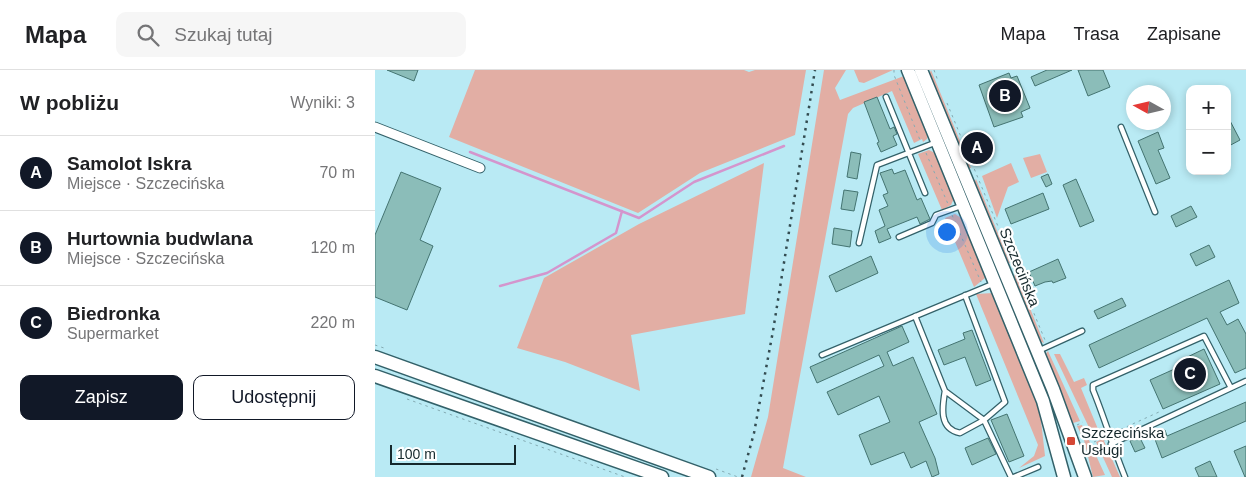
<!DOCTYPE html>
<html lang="pl">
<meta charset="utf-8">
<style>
:root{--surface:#fff;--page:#f6f6f6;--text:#202124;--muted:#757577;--line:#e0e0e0;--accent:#111827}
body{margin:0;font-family:Helvetica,sans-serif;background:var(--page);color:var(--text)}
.controls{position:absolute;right:15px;top:15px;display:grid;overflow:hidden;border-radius:10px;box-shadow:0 2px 8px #0003}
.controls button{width:45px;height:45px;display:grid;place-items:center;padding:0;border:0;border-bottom:1px solid var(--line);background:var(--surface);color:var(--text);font:25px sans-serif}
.compass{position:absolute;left:751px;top:15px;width:45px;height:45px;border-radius:50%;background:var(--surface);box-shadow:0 2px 8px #0003;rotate:278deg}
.scale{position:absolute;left:15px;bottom:12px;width:126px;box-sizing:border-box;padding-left:5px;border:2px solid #15282c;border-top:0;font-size:14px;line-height:18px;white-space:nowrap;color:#15282c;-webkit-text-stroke:4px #fff;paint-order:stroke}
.you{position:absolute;left:571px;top:161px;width:18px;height:18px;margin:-12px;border:4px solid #fff;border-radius:50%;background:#1a73e8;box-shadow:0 0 0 8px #1a73e833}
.badge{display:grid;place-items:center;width:32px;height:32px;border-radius:50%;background:var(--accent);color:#fff;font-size:16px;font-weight:700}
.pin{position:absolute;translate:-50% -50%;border:2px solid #fff;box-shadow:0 1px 5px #0006}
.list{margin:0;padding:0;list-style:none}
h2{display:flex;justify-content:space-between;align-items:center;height:65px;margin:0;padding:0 20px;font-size:21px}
h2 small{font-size:16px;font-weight:400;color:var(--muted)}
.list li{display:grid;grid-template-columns:32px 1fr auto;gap:15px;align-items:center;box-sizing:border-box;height:75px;padding:0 20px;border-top:1px solid var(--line)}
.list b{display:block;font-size:19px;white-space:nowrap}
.list p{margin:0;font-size:16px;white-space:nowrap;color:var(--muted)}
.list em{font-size:16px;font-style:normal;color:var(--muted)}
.actions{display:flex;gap:10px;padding:15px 20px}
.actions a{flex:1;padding:11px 0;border:1px solid var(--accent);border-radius:10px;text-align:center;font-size:18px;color:var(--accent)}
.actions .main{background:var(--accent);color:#fff}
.icon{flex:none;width:28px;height:28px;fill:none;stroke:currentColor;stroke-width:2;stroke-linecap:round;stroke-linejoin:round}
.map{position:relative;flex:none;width:871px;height:407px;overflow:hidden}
header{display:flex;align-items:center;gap:30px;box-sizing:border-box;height:70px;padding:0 25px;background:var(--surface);border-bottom:1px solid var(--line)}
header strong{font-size:24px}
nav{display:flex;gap:28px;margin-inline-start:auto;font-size:18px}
.search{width:350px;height:45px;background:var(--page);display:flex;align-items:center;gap:12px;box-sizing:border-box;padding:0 18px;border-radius:10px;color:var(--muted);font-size:19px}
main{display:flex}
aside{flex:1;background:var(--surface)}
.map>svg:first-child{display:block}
.green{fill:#e2aea4}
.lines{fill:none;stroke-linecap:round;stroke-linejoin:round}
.stream{stroke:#d495cd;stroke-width:2.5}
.building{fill:#8bbdb9;stroke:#447471}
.service-casing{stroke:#336169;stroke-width:7}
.minor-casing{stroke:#336169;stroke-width:11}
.secondary-casing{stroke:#336169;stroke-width:15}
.path{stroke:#84abb3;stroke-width:1;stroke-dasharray:2.5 4;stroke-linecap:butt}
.service{stroke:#fff;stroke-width:4.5}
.minor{stroke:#fff;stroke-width:9}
.secondary{stroke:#fff;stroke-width:12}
.rail{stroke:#334c51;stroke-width:2.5;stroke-dasharray:2.5 5;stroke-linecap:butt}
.poi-dot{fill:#d54836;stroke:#fff;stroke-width:2}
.labels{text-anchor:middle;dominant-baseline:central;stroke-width:4.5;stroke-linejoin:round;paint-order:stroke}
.street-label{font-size:15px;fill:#15282c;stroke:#fff}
.poi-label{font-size:15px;fill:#15282c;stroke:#fff;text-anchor:start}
</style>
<header>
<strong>Mapa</strong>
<div class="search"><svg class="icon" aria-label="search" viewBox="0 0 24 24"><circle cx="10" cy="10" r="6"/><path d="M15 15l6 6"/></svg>Szukaj tutaj</div>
<nav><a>Mapa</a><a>Trasa</a><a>Zapisane</a></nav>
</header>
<main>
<aside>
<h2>W pobliżu<small>Wyniki: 3</small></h2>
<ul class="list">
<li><span class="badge">A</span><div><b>Samolot Iskra</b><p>Miejsce · Szczecińska</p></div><em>70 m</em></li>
<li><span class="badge">B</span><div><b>Hurtownia budwlana</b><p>Miejsce · Szczecińska</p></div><em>120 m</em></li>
<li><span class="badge">C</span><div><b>Biedronka</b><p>Supermarket</p></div><em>220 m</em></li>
</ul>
<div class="actions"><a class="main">Zapisz</a><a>Udostępnij</a></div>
</aside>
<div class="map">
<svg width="871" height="407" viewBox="0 0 871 407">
<rect width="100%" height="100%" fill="#b9eaf4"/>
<!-- green -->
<path class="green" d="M100,0h269l5,2 6,-2h51l-11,65 -95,38 -62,40 -189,-76z
M449,0h22l-11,18 5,12 64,-24 25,56 -2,7 -4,3 -1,-3 -8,4 -22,-52 -39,17 -5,6 -65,354 23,9h-55l17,-60z
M479,0h39l-29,13 -5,-1z
M556,0l40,98h-3l-40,-91z
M554,80l8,4 18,42 -4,9 -9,5 -24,-56z
M665,84l7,18 -16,6 -8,-20z
M389,93l-19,151 -114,21 9,56 -75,-29 -48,-14 27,-70 95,-54z
M636,93l8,19 -11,5 -11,31 -15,-42z
M601,109l34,84 -2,1 -35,-79z
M580,144l9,6 23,53 -2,5 -11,9 -29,-69z
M640,201l29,72 -7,-3 -23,-60z
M618,223l46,110 6,53 -26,12 15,-12 4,-11 -62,-151z
M673,281l32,70 -7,2 -30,-66z
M679,284h6l14,28 10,-4 3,7 -6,3 19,46 6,-3 1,3 -13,4z
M707,355l23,50 -12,2 -9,-37 -7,-14z
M733,366l-4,5 16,36h-8l-16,-35z"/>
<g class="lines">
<!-- stream -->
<path class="stream" d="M95,82l169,66 55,-36 90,-36
M125,216l47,-13 69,-40 6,-22"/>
</g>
<!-- building -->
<path class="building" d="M12,0h31l-4,11z
M672,0h25l-37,16 -4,-9z
M703,0h25l7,17 -22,9z
M634,3l2,5 6,-2 13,32 -9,4 2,5 -29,10 -15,-42z
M502,27l13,32 4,-2 3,7 -4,2 4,9 -16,7 -4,-9 2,-1 -15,-40z
M852,45l13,25 -13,7z
M783,62l6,16 -6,2 12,28 -14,6 -18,-43z
M476,82l10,2 -4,25 -10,-2z
M517,99l2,5 11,-4 12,30 4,-2 9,21 -10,5 -3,-7 -30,12 4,9 -12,5 -4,-12 10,-5 -6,-16 9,-4 -5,-11 5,-2 -8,-20z
M26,102l40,16 -21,52 13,6 -26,64 -32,-13v-62z
M673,104l4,10 -6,3 -5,-10z
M701,109l18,42 -14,6 -17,-42z
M469,120l14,2 -4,19 -13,-2z
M668,123l6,16 -38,15 -6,-15z
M816,136l6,11 -21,10 -5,-11z
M459,158l18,3 -2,16 -18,-3z
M834,175l6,12 -19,9 -6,-12z
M496,186l7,17 -42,19 -7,-16z
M683,189l8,19 -13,5 -1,-2 -7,1 -10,4 -6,-14z
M854,210l10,23 -19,9 7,13 11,-6 8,15v34l-11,5 -28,-55 -108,50 -10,-23z
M747,228l4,8 -28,13 -4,-8z
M527,256l7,16 -22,10 6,14 20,-9 24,57 -18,8 16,36 4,16 -7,3 -6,-16 -15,7 -7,-16 -33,13 -12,-30 31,-13 -11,-26 -41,19 -11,-23 57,-26 -5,-11 -62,28 -7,-16z
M597,260l19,50 -15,6 -11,-29 -21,8 -6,-15 27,-11 -2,-6z
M829,279l16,35 -57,25 -13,-29 29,-13 -2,-5z
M871,332v19l-84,37 -9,-24 12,-4 2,6z
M632,344l17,42 -15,6 -18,-42z
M764,366l6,12 -10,4 -5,-11z
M613,368l8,16 -24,11 -7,-17z
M871,376v31h-1l-11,-26z
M835,391l7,16h-18l-4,-9z"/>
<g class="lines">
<defs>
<path id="service" d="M511,27l39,96
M746,57l34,85
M524,167l33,-14 4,-8 25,-9
M484,173l18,-78 60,-23
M590,225l40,107 -21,18 27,57
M540,246l30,75 39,29 -24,13c-21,-4 -18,-25 -15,-42
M663,281l44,-20
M447,285l173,-72
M736,374l135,-63
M639,407l24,-10
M750,407c-12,-29 -20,-58 -32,-87v-5l111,-49 27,52"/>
<path id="minor" d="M0,57l105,41"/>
<path id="secondary" d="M533,0l135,331 21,76
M546,0l132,319 32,88
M0,287l334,120
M0,306l287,101"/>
</defs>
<!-- service casing -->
<use href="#service" class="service-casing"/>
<!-- minor casing -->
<use href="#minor" class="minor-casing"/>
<!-- secondary casing -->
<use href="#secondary" class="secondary-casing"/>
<!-- path -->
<path class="path" d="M519,0v5l26,65
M559,0l4,11
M572,33l98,237
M551,83l22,51
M577,145l29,67
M0,275l9,3
M32,329l218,78
M702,355l6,-3
M740,362l44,-20
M719,372l10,-5
M721,377l3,8
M341,399l22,8"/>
<!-- service -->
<use href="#service" class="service"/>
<!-- minor -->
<use href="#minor" class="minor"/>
<!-- secondary -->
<use href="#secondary" class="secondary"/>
<!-- rail -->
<path class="rail" d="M367,407l12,-44 19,-102 42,-261"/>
</g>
<!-- markers -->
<rect class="poi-dot" x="691" y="366" width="10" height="10" rx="2.5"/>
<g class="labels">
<!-- street labels -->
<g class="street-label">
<text transform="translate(645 197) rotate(68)">Szczecińska</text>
</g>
<!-- poi labels -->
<g class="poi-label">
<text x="706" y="362">Szczecińska<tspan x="706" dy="17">Usługi</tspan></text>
</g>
</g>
</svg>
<div class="controls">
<button>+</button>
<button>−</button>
</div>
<svg class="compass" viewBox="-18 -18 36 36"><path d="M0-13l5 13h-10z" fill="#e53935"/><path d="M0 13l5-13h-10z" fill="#757577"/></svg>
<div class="scale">100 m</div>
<div class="you"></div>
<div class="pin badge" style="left:602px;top:78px">A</div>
<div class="pin badge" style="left:630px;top:26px">B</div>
<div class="pin badge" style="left:815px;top:304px">C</div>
</div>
</main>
